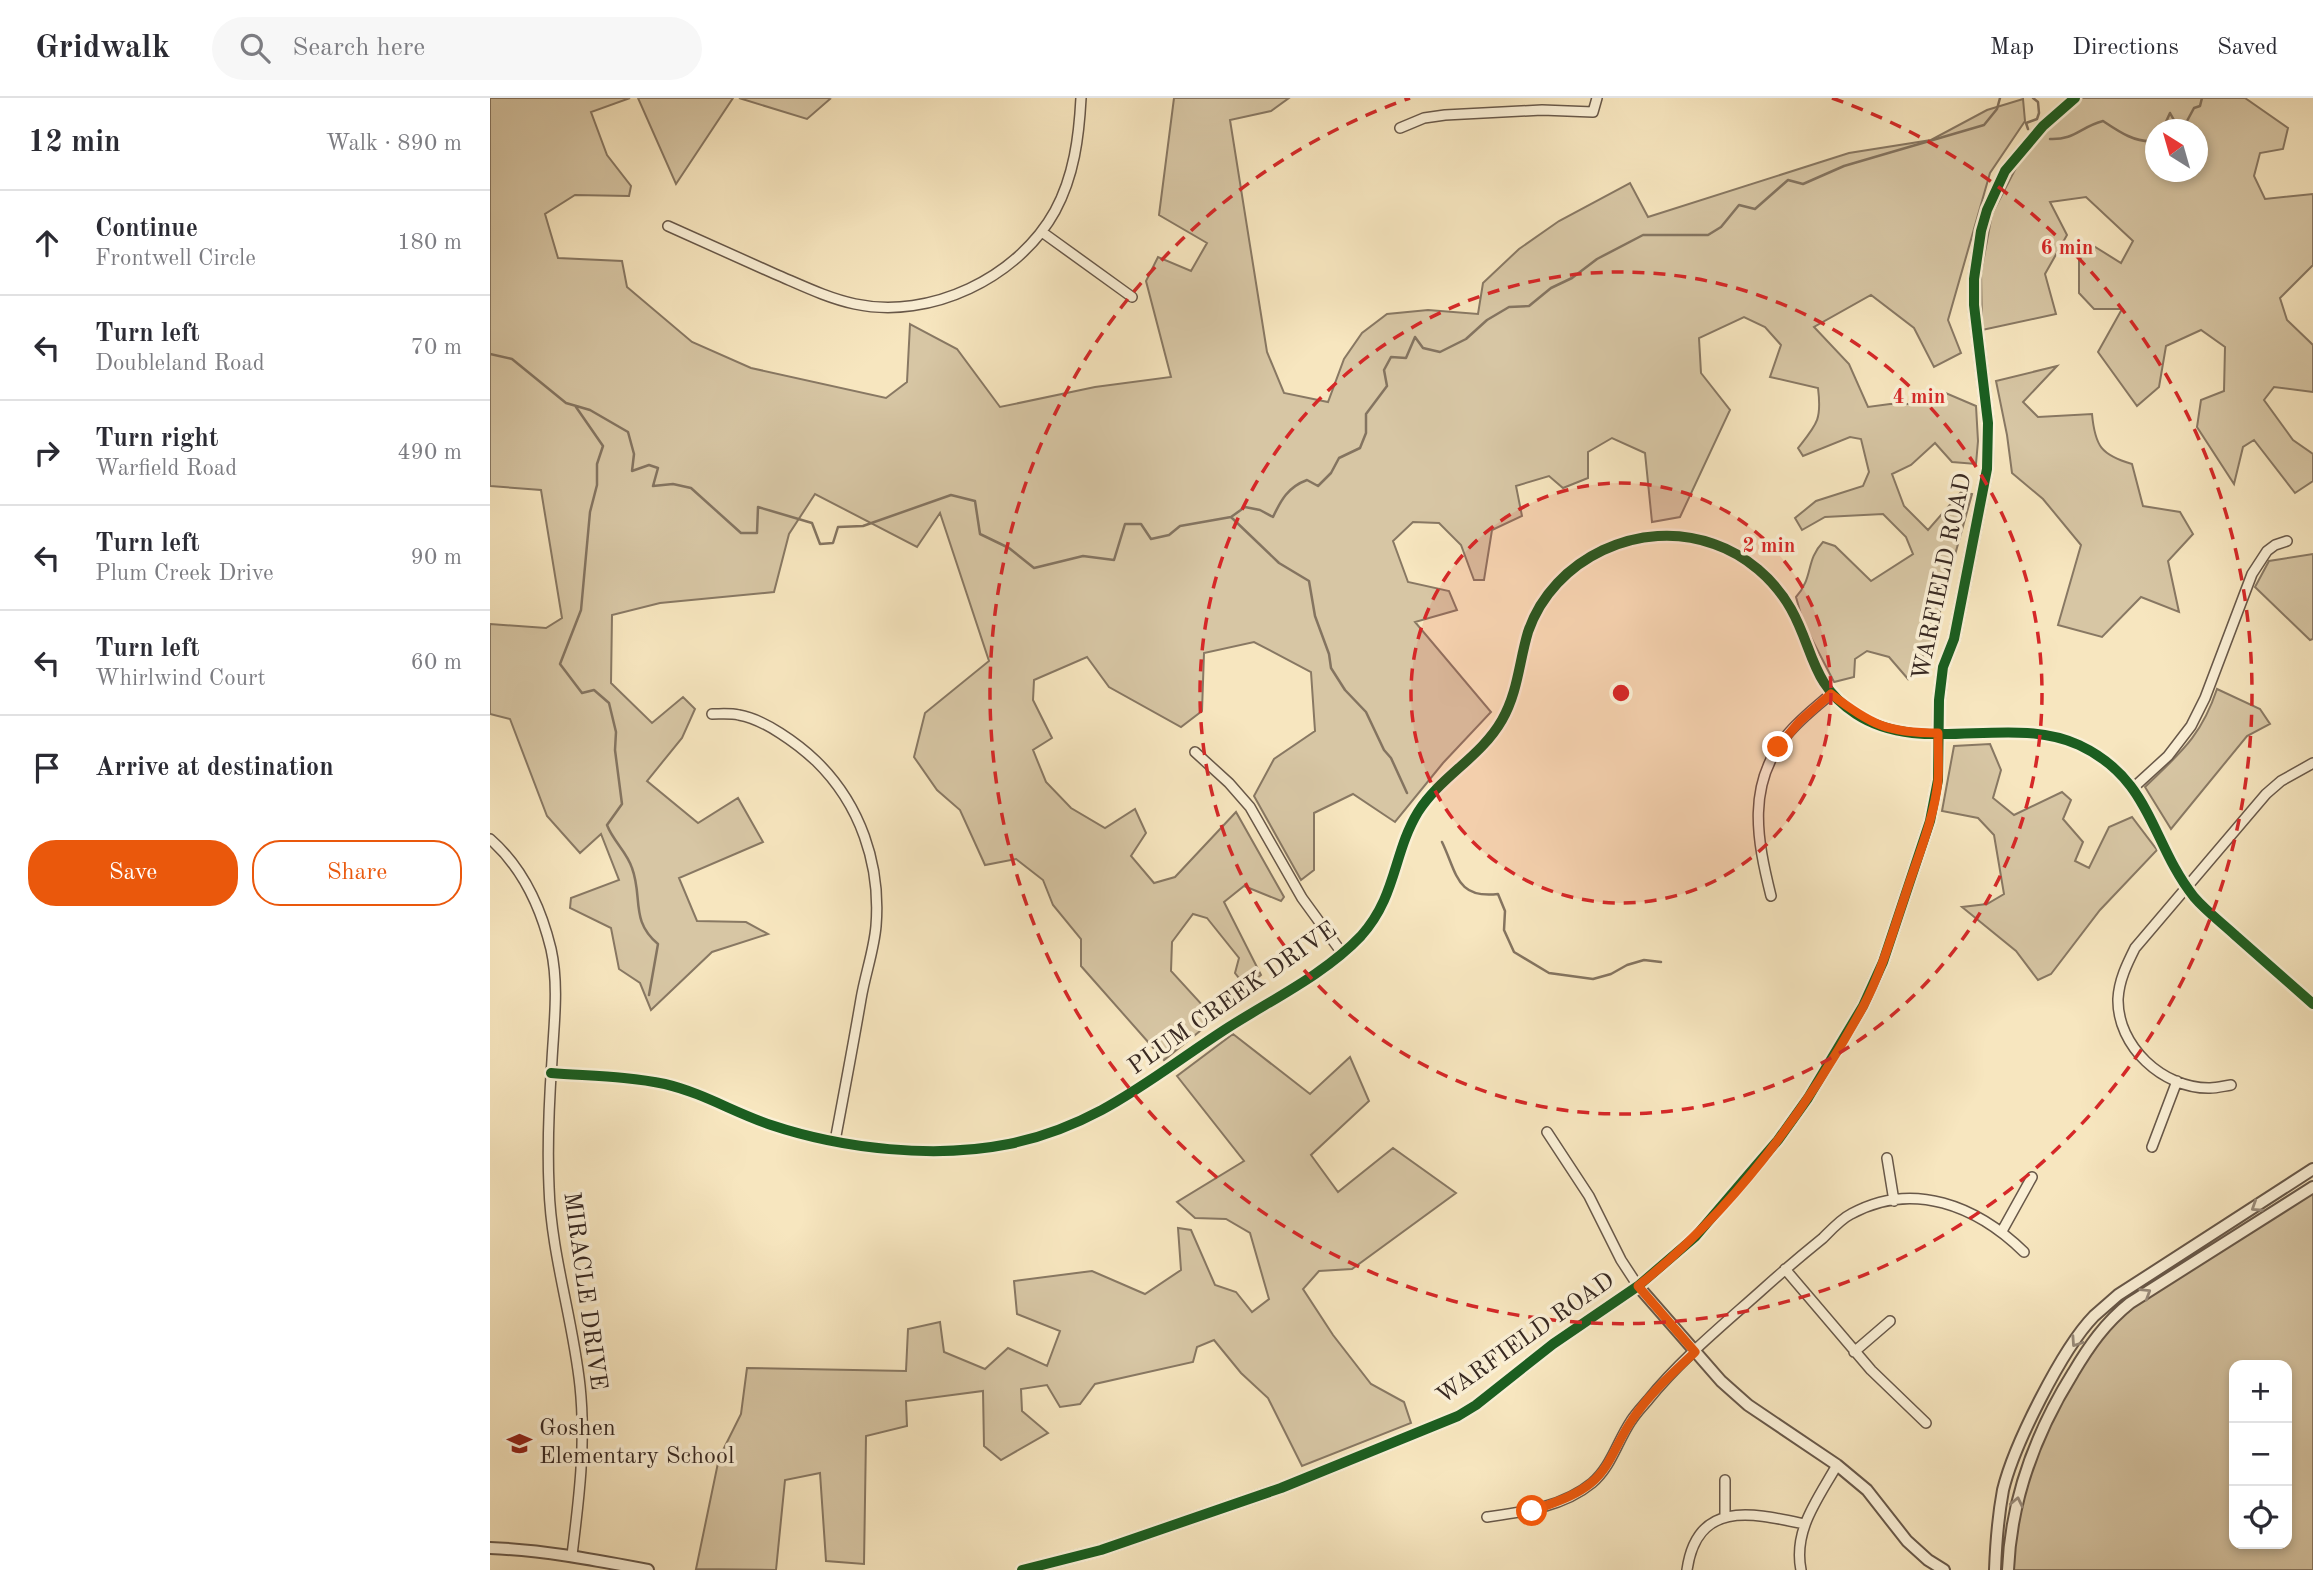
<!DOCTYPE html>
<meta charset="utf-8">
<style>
:root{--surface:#fff;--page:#f7f7f7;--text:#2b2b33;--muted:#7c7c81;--line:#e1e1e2;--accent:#ea580c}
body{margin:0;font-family:"Old Standard TT",serif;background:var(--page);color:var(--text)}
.controls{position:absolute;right:21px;bottom:21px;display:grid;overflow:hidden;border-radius:14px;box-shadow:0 4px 10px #0003}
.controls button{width:63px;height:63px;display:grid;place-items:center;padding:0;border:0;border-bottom:2px solid var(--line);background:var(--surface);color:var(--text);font:35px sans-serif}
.compass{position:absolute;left:1655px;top:21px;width:63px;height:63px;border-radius:50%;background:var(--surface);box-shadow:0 4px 10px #0003;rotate:323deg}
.stop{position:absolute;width:21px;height:21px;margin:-16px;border:5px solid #ea580c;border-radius:50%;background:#fff}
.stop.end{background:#ea580c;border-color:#fff;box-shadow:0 2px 7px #0008}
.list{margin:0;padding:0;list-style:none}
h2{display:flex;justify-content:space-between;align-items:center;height:91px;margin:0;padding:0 28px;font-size:30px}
h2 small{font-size:23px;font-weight:400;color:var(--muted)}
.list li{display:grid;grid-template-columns:46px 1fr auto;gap:21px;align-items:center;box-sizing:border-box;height:105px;padding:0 28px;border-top:2px solid var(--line)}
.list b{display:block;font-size:26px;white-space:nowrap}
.list p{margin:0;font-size:23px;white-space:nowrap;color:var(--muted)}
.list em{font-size:23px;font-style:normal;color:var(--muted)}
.actions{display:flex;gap:14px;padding:21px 28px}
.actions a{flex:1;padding:16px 0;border:2px solid var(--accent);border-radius:28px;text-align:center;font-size:24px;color:var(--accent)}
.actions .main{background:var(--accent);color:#fff}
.icon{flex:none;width:38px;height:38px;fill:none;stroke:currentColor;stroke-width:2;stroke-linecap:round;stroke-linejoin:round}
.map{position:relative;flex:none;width:1823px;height:1472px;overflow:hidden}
header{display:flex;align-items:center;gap:42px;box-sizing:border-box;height:98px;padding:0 35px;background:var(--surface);border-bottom:2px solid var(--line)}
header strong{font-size:33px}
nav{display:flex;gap:38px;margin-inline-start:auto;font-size:24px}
.search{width:490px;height:63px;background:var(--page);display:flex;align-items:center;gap:18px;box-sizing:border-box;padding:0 24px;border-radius:38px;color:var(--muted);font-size:26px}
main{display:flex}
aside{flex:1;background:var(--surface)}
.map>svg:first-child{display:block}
.green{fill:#d7c6a4;stroke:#887863;stroke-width:2;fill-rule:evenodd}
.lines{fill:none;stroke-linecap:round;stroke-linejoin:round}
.stream{stroke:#847460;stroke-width:2.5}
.minor-casing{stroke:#685849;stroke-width:12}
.tertiary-casing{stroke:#685849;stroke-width:14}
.minor{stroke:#faefd5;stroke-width:9}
.tertiary{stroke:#faefd5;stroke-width:10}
.cycleway-casing{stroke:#faefd5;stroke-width:15}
.cycleway{stroke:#1b5e20;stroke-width:10}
.oneway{stroke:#998c7c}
.route{stroke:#ea580c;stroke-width:9}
.ring{fill:none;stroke:#d62828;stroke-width:3.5;stroke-dasharray:12 9}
.labels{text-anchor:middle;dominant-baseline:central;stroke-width:7;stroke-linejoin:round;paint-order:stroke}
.street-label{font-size:24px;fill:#382922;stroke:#faefd5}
.poi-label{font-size:24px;fill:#382922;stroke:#faefd5;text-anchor:start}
.centre{fill:#d62828;stroke:#faefd5;stroke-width:3.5}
.ring-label{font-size:21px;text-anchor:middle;font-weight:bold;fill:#d62828;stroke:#faefd5;stroke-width:7;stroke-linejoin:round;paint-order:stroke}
</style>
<header>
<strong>Gridwalk</strong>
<div class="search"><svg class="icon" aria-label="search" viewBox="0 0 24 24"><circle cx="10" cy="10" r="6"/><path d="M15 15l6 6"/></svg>Search here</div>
<nav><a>Map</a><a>Directions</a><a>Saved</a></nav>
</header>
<main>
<aside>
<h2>12 min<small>Walk · 890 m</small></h2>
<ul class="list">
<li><svg class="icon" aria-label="ahead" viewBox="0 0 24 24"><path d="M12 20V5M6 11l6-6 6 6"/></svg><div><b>Continue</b><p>Frontwell Circle</p></div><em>180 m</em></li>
<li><svg class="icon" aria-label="left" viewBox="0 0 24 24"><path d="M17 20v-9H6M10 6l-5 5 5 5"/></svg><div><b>Turn left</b><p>Doubleland Road</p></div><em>70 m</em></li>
<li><svg class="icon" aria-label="right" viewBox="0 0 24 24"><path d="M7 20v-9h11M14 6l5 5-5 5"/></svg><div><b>Turn right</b><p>Warfield Road</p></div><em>490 m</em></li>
<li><svg class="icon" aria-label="left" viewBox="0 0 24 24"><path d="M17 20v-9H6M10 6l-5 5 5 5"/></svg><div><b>Turn left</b><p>Plum Creek Drive</p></div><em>90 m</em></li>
<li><svg class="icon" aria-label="left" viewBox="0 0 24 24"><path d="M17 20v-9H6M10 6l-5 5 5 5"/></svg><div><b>Turn left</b><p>Whirlwind Court</p></div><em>60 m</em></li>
<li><svg class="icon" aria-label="arrive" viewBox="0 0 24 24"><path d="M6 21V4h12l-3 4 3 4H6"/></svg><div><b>Arrive at destination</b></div></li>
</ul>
<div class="actions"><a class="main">Save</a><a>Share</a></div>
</aside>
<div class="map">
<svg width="1823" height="1472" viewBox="0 0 1823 1472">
<rect width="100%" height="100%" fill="#f7e6bf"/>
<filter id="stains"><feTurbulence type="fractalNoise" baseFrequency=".00286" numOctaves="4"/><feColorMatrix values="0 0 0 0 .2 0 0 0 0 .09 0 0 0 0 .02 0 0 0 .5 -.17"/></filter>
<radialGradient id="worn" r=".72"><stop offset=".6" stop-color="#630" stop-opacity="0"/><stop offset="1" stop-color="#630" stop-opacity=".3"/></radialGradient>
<!-- green -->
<path class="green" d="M0,0h140l-39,14 16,43 24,31 -2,10 -54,-1 -30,19 13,44 64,3 5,26 65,55 59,26 135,30 21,-16 3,-58 47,25 43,58 95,-20 76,-10 -25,-96 12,-24 33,14 16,-28 -48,-28 15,-117h115l-18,13 -41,9 37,232 17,41 44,9 16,-43 18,-26 25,-19 41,-4 50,4 5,-31 36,-34 40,-28 71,-38 18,34 201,-64 82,-13 56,-30 36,-11 2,22 -35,52 -42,147 13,33 -27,14 -20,-39 -43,-33 -57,32 35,37 19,43 22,-3h43l8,-13 35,15 2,35 -2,23 -24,-2 -17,-19 -24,22 -19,9 12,32 24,24 33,-38 11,2 -31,111 -4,30 -29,44 -19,-22 -22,-6 -12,8 -1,18 -20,5 -31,-60 -7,-25c18,-20 9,-36 27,-55l12,4 36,35 42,-27 -7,-17 -23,-23 -58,3 -23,13 -7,-12 21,-17 47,-15 6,-14 -8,-33 -11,-2 -47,19 -5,-8c19,-24 24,-28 20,-60l-48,-11 11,-32 -16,-18 -21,-10 -45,21 2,35 29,37 -50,107 -28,5 -7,-69 -33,-15 -24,14v26l-25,10 -14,-12 -33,10 6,30 -30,14 -8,50h-10l-13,-35 -22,-22 -26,-1 -20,19 15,41 41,9 8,19 -42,12 76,90 -48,51 -48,59 -42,-28 -39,19v57l-13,10 -47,-84 20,-37 41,-28 -4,-59 -57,-30 -50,11 -2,58 -21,16 -72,-40 -22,-30 -53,23 -1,20 19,38 -19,12 13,32 25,26 34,20 30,-19 11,24 -15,23 23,27 21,-6 61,-65 48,85 -3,4 -37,-15 -20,16 37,73 -15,12 -11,-14 4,-15 -32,-40 -14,-4 -21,28 -1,29 44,48 -51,41 -83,-94v-27l-28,-34 -10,-25 -27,-21 -31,6 -25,-55 -23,-20 -23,-33 11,-44 64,-52 -49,-148 -23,34 -102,-53 -26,40 -15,58 -114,11 -48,12 -1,68 41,40 31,-26 12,12 -13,29 -35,43 51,42 40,-25 25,44 -84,36 18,43 49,1 22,12 -56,18 -61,58 -11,-27 -21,-14 -8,-41 -41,-20 1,-10 48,-18 -18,-46 -21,19 -33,-37 -37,-97 -20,-5v-90l56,4 16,-10 -21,-128 -51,-4z
M148,0h95l-57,86z
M249,0h89l2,1 -23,20z
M1585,0h170l43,30 -5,21 -23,4 -6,23 11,23 48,-5v71l-33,33 7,22 26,25v47l-39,-5 -10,13 29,40 20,14v27l-18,12 -41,-53 -11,7 -9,37 -37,-57 4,-27 23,-9 1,-44 -24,-17 -35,16 -7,41 -22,19 -39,-54 24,-43h-28l-15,-16v-33l13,-15 29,18 12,-22 -47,-44 -36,5 17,33 -22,39 11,40 -74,16 -1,-57 11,-59 27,-52 46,-56zM1666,32h42v42h-42z
M1567,268l-34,36 15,15 54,-3c3,32 9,41 40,50l11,42 37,6 13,22 -25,27 11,51 -38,-15 -39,40 -44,-12 23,-80 -38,-46 -31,-26 -5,-38 -11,-54z
M1823,456v85l-3,1 -55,-53 14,-26z
M1727,591l43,20 10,15 -23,12 -76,93 -26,-42c35,-34 56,-50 72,-98z
M1500,646l11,26 -8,28 21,17 48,-23 9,8 -8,19 20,23 -8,19 14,7 20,-41 23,-10 25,33 -57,60 -49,64 -13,6 -22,-29 -54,-44 25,-3 17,-10 -10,-59 -16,-17 -36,-7 12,-65z
M743,936l77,60 40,-37 19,44 -58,54 27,37 55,-44 63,45 -104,76 -33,2 -16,18 30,46 38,49 33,18 7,21 -109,43 -34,-68 -27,-25 -27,-33 -17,7 -4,15 -98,22 -15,20 -20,3 -13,-22 -26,4 1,22 26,22 -47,27 -17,-14 -1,-55 -77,10 1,25 -41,10 -2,128 -38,-3 -6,-88 -35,7 -9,90 -80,-1 23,-111 22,-44 6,-46 159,3 2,-42 32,-7 4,30 41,17 23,-21 39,18 13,-35 -43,-17 -3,-33 78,-10 53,23 36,-24 -3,-42 13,2 24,55 21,7 16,20 17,-13 -19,-66 -24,-14 -31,-1 -18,-16 67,-41 -67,-85z
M1823,1089v383h-305l26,-124 76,-127zM1744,1267h53v179h-53z"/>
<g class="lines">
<!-- stream -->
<path class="stream" d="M1538,31l-2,-6 11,-4 2,-6 -1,-11 -5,-4
M1666,32l9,-6 5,-11 5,9 12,-1 7,-13 6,-2 2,-8
M1560,41c25,1 30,-12 53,-18 15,10 32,22 51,20l2,-8
M0,256l22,5 54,44 24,7 38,22 6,22 -2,17 17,-6 9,3 -5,18 20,-2 18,4 50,45h16l1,-26 54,16 8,21 13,-1 5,-16 25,-1 88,-31 24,6 5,33 29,14 25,20 49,-12 31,4 11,-36h16l10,15 18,-4 11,-9 51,-9 14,-10 15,3 13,7c8,-17 15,-30 34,-37l11,6 13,-13 8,-15 21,-10 6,-15v-19l21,-28 -3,-16 7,-13 15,1 9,-21 8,11 17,4 26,-13 21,-19 22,-13 20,-1 22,-18 21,-10 25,-19 46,-24h65l13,-8 18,-22 16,4 33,-29 15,4 41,-18 140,-41 13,-16 3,-11
M86,309l27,39 -6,18v21l-7,27 -9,98 -21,54 22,29 12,-3 15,13 7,29 -1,18 7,54 -15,21c6,16 20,27 25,43 11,29 -2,53 26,76l-9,51
M741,419l48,46 30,18 6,35 14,38 2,14 14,22 21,22 18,38 7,8 16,35
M952,744c15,31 14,57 56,52l7,17 -1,19 10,22 35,21 44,6 18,-5 16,-9 17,-5 17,2"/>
<defs>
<path id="minor" d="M910,30l24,-10 21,-3 97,-5 51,2 4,-14
M178,128c36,16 72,32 107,48 26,11 52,24 80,30 75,16 163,-26 200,-93 19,-35 24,-74 26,-113
M552,134l90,65
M222,616c9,0 18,-1 27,1 25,4 59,29 77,46 44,43 65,103 60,165 -2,24 -11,49 -15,73 -8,47 -17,94 -26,142
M705,654l34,31 21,24 52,91 40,55
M1643,690l35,-32 23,-30 14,-28 47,-124 15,-23 8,-6 12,-4
M0,741c32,28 51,69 61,110 8,36 3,74 1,111 -3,43 -5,84 -3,127 2,67 24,132 31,199 6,57 -1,113 -8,169
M1281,798c-14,-56 -25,-112 16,-161 13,-16 29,-28 44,-41
M61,975c38,3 77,3 114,11 38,9 70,29 106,41 72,24 164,34 238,19 92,-19 145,-69 220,-117 44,-28 96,-53 132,-91 36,-40 32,-83 57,-124 23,-36 63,-55 84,-92 16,-28 17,-58 26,-88 25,-74 113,-115 186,-88 32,11 60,35 77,65 23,41 20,76 65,105 66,43 152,-1 223,31 73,34 72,98 115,152 12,14 28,26 42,39 26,23 51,45 77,68
M1741,987c-7,1 -14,3 -21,3 -47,1 -93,-42 -92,-89 1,-19 9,-35 17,-51l131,-154 15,-13 32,-18
M1057,1034l42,64 32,64 17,26
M1662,1049l25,-66
M1397,1060l7,43
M1512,1133l30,-54
M1295,1171l86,101 55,53
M1364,1254l36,-31
M1235,1382v36
M997,1419c36,-5 76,-10 105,-34 19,-16 25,-41 39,-62 5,-8 11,-14 17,-21 32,-40 76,-76 114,-110 20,-18 40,-35 61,-52 8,-8 18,-19 28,-24 62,-34 126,-8 173,38
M1197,1472c10,-71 66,-57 117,-46
M1311,1472c-8,-40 17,-71 36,-105"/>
<path id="tertiary" d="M1148,1188l83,95 27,24 89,60 30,25 40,51 21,19 16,10
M0,1450c54,2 105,12 158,22
M532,1472l79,-20 180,-62 177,-72 18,-11 77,-61 85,-58 57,-49 83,-97 30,-42 55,-92 20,-44 47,-141 8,-41 1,-80 4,-33 11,-28 33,-170 1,-46 -14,-118v-26l7,-48 6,-21 18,-39 38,-45 32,-28
M1505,1472c1,-27 3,-53 8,-80 11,-45 59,-141 91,-174 8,-7 16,-14 24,-21l195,-126
M1518,1472c3,-72 27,-136 65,-197 16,-27 32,-50 57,-70l183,-116"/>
</defs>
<!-- minor casing -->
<use href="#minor" class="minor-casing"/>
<!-- tertiary casing -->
<use href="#tertiary" class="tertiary-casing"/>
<!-- minor -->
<use href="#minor" class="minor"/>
<!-- tertiary -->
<use href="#tertiary" class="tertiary"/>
<defs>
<path id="cycleway" d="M61,975c38,3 77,3 114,11 38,9 70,29 106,41 72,24 164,34 238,19 92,-19 145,-69 220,-117 44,-28 96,-53 132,-91 36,-40 32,-83 57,-124 23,-36 63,-55 84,-92 16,-28 17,-58 26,-88 25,-74 113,-115 186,-88 32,11 60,35 77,65 23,41 20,76 65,105 66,43 152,-1 223,31 73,34 72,98 115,152 12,14 28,26 42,39 26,23 51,45 77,68
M532,1472l79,-20 180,-62 177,-72 18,-11 77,-61 85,-58 57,-49 83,-97 30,-42 55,-92 20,-44 47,-141 8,-41 1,-80 4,-33 11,-28 33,-170 1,-46 -14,-118v-26l7,-48 6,-21 18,-39 38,-45 32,-28"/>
</defs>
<!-- cycleway casing -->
<use href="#cycleway" class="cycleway-casing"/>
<!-- cycleway -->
<use href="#cycleway" class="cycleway"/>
</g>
<!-- one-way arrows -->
<defs><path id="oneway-chevron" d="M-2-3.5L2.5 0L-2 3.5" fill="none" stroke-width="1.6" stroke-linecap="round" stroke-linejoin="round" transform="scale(1.75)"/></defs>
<g class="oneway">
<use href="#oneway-chevron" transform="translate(1766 1109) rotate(147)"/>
<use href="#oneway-chevron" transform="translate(1656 1195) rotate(-32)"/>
<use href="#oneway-chevron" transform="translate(1586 1244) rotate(124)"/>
<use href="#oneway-chevron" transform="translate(1527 1404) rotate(-78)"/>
</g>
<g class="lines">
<!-- route -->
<path class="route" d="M1042,1413c20,-8 42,-14 59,-28 20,-16 26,-42 41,-63 17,-26 41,-47 63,-68l-57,-66c93,-74 168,-175 225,-279 19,-36 30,-76 43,-114 12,-37 28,-74 32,-112 1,-16 0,-32 0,-48 -50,0 -67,-8 -107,-39l-31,27 -22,26"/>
</g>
<!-- distance rings -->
<circle cx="1131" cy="595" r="210" fill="#d62828" fill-opacity=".12"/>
<g class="ring">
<circle cx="1131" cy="595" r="210"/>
<circle cx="1131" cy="595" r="421"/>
<path d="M1342 0A631 631 0 1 1 920 0"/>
</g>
<!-- icons -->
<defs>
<symbol id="school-bare" viewBox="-9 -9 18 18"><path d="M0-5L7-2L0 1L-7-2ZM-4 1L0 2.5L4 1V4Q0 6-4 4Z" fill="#8f2418" stroke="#faefd5" stroke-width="2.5" paint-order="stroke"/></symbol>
</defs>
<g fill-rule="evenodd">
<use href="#school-bare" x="12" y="1328" width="35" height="35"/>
</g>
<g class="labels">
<!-- street labels -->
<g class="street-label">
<text transform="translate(1453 479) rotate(-78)">WARFIELD ROAD</text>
<text transform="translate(743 901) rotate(-35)">PLUM CREEK DRIVE</text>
<text transform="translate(94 1193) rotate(82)">MIRACLE DRIVE</text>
<text transform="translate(1036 1241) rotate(-35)">WARFIELD ROAD</text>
</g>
<!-- poi labels -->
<g class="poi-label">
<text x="49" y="1331">Goshen<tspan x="49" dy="28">Elementary School</tspan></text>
</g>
</g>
<circle cx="1131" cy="595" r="10" class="centre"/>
<g class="ring-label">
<text x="1577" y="156">6 min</text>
<text x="1429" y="305">4 min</text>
<text x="1279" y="454">2 min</text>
</g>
<rect width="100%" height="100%" filter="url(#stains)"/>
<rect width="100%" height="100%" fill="url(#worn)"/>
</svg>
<div class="controls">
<button>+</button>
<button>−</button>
<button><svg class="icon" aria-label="locate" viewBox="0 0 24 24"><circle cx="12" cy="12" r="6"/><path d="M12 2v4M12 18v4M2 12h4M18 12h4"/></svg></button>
</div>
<svg class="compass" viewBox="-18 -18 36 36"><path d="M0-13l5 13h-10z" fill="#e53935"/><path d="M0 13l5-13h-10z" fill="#7c7c81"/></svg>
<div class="stop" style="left:1042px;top:1413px"></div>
<div class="stop end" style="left:1288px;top:649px"></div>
</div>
</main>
